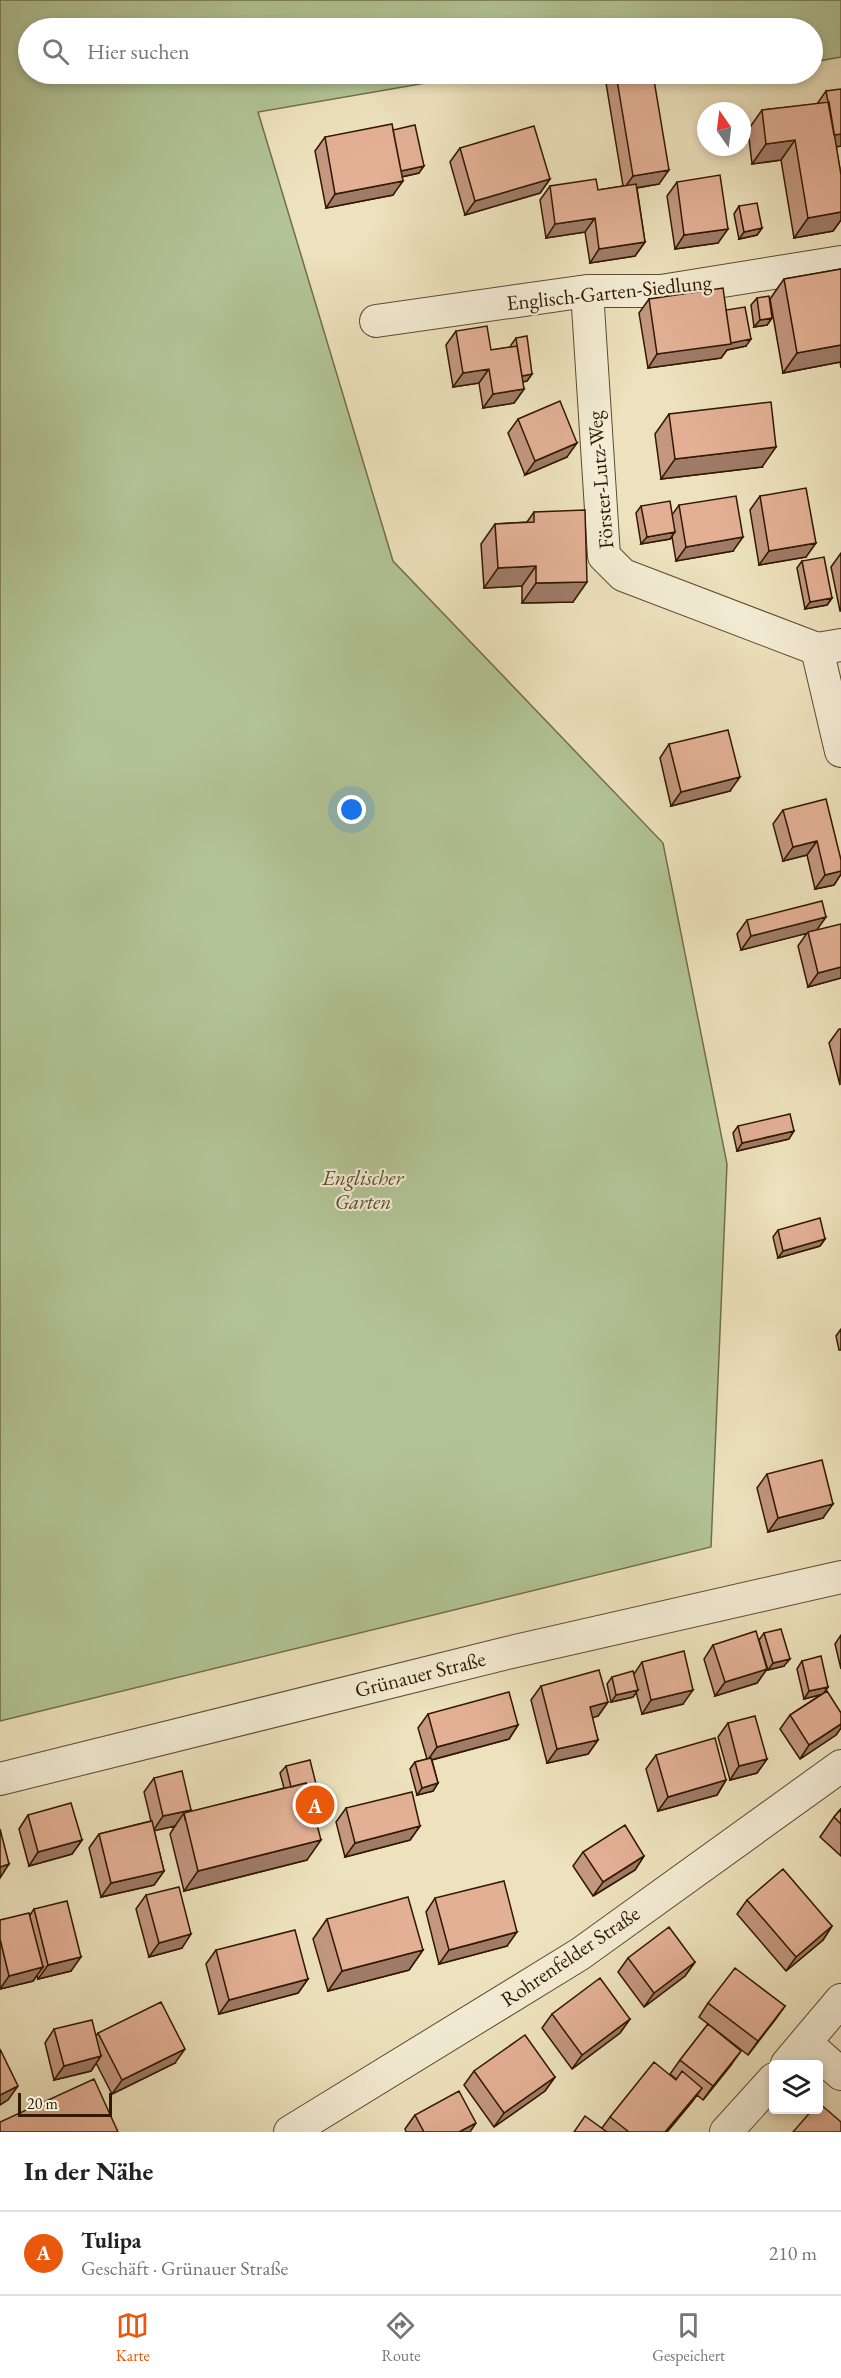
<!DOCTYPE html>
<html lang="de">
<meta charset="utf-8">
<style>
:root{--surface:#fff;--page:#f2f2f2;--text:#222;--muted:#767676;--line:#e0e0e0;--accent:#ea580c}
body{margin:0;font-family:"EB Garamond",serif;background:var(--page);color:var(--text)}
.controls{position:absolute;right:18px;bottom:18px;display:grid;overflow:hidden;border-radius:6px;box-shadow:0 3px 9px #0003}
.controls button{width:54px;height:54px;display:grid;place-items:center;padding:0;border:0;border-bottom:2px solid var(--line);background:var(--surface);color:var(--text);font:30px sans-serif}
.compass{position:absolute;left:697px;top:102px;width:54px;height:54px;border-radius:50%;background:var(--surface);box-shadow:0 3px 9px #0003;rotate:346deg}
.scale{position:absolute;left:18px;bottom:15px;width:94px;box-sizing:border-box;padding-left:6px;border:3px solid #311900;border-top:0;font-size:16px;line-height:21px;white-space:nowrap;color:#311900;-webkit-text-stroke:4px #f3ecd4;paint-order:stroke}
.you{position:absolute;left:352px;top:810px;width:21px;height:21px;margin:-15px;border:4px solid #fff;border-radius:50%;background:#1a73e8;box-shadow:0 0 0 9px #1a73e833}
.badge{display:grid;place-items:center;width:39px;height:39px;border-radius:50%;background:var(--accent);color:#fff;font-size:20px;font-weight:700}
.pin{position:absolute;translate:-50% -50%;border:3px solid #fff;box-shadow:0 2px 6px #0006}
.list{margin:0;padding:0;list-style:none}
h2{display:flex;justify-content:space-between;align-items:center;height:78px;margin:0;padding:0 24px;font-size:26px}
h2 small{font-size:20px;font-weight:400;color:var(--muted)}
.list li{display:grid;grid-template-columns:39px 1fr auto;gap:18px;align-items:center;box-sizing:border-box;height:84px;padding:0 24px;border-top:2px solid var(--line)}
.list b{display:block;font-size:22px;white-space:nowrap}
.list p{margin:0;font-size:20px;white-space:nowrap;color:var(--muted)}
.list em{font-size:20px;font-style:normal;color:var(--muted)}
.icon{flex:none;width:33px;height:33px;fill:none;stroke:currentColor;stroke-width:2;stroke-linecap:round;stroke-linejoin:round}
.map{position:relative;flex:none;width:841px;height:2132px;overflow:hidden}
.search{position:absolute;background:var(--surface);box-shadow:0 3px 9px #0003;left:18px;right:18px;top:18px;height:66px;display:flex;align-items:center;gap:15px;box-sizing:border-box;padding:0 21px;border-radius:33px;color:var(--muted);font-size:22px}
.sheet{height:162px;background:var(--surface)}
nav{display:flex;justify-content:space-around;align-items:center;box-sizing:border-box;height:84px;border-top:2px solid var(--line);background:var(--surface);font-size:16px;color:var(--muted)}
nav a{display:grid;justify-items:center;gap:3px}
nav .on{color:var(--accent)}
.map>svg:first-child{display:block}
.green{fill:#b2c496;stroke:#726e4b;stroke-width:1.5}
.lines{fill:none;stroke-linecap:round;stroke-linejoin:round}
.minor-casing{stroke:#604b2f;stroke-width:34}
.minor{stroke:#f3ecd4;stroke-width:32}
.wall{fill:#c39780;stroke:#311900;stroke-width:1.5}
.shaded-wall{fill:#9f7b68;stroke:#311900;stroke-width:1.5}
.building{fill:#e3b095;stroke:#311900;stroke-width:1.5}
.labels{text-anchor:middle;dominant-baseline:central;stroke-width:4.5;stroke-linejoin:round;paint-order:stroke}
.street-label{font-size:21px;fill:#311900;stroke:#f3ecd4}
.park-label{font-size:21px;font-style:italic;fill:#584c2d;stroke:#f3ecd4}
</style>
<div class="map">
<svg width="841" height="2132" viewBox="0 0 841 2132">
<rect width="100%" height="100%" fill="#ede2bd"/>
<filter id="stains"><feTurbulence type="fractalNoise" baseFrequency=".00333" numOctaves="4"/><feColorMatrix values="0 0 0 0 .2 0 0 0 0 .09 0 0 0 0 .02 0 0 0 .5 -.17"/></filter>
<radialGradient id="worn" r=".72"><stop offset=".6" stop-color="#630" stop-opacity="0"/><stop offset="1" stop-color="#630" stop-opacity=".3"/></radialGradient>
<!-- green -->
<path class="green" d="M0,0h841v57l-28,5 -1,-34h-784v46h450l-220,38 135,449 270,282 64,321 -16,383 -711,174z"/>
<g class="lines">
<defs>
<path id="minor" d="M587,291l17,265 19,19 194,74 24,-4
M376,321l211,-30h74l180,-29
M817,649l24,102
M0,1779l507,-126 334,-76
M806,2043l35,31
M787,2064l54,-64
M290,2132l290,-178 261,-188
M726,2132l48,-53"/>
</defs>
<!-- minor casing -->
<use href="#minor" class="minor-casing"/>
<!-- minor -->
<use href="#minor" class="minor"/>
</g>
<!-- wall -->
<path class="wall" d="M613,74h3l43,110 -22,4 8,54 -10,14 -45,7 -5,-31 -39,6 -6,-38 10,-14 48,4 25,-4 -17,-103z
M826,91l15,55 -5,1 5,28v45l-8,11 -39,7 -13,-78 -29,4 -4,-34 14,-20 55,-6z
M393,130l26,43 -17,4 -9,18 -67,13 -11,-57 10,-14z
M460,148l90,31 -10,14 -75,22 -15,-53z
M677,182l41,61 -43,6 -8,-53z
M739,206l23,22 -5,7 -18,4 -5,-25z
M841,269v99l-1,-6 -57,11 -13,-74 14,-20z
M757,298l15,20 -5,7 -13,2 -3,-22z
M649,299l77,11 20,36 -19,4 -6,8 -73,10 -9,-55z
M456,331l35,19 20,-3v-2l5,-7 16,36 -5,7 -5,1 2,7 -10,14 -31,5 -4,-25 -26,4 -7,-42z
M669,414l93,53 -101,12 -6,-45z
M518,419l49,38 -42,18 -17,-42z
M760,496l46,61 -47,8 -9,-55z
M679,505l54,46 -57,10 -4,-24 -2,2 -29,5 -5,-31 5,-7 31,9z
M534,512l39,90 -51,1v-17l-38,2 -3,-44 14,-20 32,-2z
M841,553v58h-1l-9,-44z
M802,561l30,37 -5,7 -22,4 -8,-41z
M669,744l61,47 -59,15 -11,-48z
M783,810l58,50v14l-7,11 -19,4 -8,-34 -24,6 -10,-37z
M747,920l70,10 24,48 -33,9 -10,-41 9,-13 -66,17 -4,-16z
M839,1029h2l-1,56 -11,-42z
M738,1126l51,13 -52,12 -4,-18z
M778,1230l47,9 -5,7 -42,12 -5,-21z
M841,1329v21h-2l-3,-14z
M767,1474l56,44 -55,14 -11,-44z
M764,1633l20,33 -16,4 -1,-1 -10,14 -42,13 -11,-37 9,-14 54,22 -8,-27z
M841,1635v34l-6,-25z
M802,1661l26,26 -4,6 17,20v15l-5,7 -36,24 -20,-30 10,-14 32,-21 -18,5 -7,-30z
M642,1662l41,42 -41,10 -6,-22 -3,5 -22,5 -4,-18 5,-7 22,-3z
M541,1686l67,16 -10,14 -6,1 6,23 -10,14 -41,9 -16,-63z
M428,1714l90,11 -9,14 -77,21 6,23 -5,8 -16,4 -7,-26 5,-7 12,-3 -9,-31z
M728,1723l39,36 -10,14 -27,7 -12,-43z
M656,1755l70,25 -9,15 -59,16 -12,-42z
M286,1766l25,25 -3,1 -1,68 -123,31 -14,-57 5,-8 -21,4 10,41 -10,14 -53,12 -12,-49 10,-14 52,-13 -7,-29 10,-14 36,34 94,-24 -4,-15z
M346,1808l74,18 -10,14 -65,17 -9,-35z
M841,1809v47l-21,-19 14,-20z
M28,1815l54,25 -10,14 -43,12 -10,-37z
M583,1852l61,4 -9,14 -42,26 -20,-30z
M146,1895l36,53 -33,9 -13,-48z
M435,1898l72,48 -68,18 -13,-52z
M747,1900l85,26 -9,14 -37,31 -49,-57z
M34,1909l37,62 -33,8 -1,-4 -4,6 -33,8v-69l30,-5z
M327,1919l96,31 -14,20 -81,21 -15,-52z
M216,1950l92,29 -10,14 -79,21 -13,-50z
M628,1958l67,4 -10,14 -41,31 -26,-35z
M708,2003l77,3 -37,49 -40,-31 23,41 -28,35 -6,-5 -30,37h-93l28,-4 8,-11 66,-38 -6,-5 10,-14 28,-36 -9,-7z
M552,2014l78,5 -10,14 -48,36 -30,-41z
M54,2029l42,7 2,-3 77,30 -63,31 -16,-31 -5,8 -37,9 -9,-37z
M474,2071l81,6 -10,14 -51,36 -30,-42z
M415,2115l55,17h-64l-1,-3z"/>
<!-- shaded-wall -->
<path class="shaded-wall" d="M841,134v12l-18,3 10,-14z
M795,140l-14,20 -29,4 14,-20z
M424,166l-5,7 -23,5 5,-7z
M669,170l-10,14 -36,6 10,-14z
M550,179l-10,14 -75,22 10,-14z
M403,181l-10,14 -67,13 9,-14z
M841,212v8l-8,11 -39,7 14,-20z
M595,218l-10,14 -39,6 9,-14z
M762,228l-5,7 -18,4 5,-7z
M728,229l-10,14 -43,6 9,-14z
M645,242l-10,14 -45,7 9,-14z
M772,318l-5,7 -13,2 6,-7z
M751,339l-5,7 -19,4 -6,8 -73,10 9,-14z
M841,345v16l-1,1 -57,11 14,-20z
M489,369l-10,14 -26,4 10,-14z
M532,374l-5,7 -10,2 5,-7z
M524,389l-10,14 -31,5 10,-14z
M577,443l-10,14 -42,18 10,-14z
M776,447l-14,20 -101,12 14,-20z
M675,532l-5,7 -29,5 6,-7z
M743,537l-10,14 -57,10 10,-14z
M816,543l-10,14 -47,8 10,-14z
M536,566l-14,20 -38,2 14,-20z
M587,582l-14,20 -51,1 14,-20z
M832,598l-5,7 -22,4 5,-7z
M740,777l-10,14 -59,15 10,-14z
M817,841l-10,14 -24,6 10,-14z
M841,871v3l-7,11 -19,4 10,-14z
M826,917l-10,14 -75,19 10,-14z
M841,967v11l-33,9 10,-14z
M794,1131l-5,8 -52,12 5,-8z
M825,1239l-5,7 -42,12 5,-7z
M833,1504l-10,14 -55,14 10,-14z
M790,1659l-6,7 -16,4 5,-7z
M767,1669l-10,14 -42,13 10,-14z
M828,1687l-5,7 -19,5 5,-8z
M638,1690l-5,7 -22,5 5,-7z
M693,1690l-10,14 -41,10 9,-14z
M608,1702l-10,14 -18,5 10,-14z
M841,1724v4l-5,7 -36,24 9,-14z
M518,1725l-9,14 -82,22 10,-14z
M598,1740l-10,14 -41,9 10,-14z
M767,1759l-10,14 -27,7 9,-14z
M726,1780l-9,15 -59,16 10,-14z
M438,1783l-5,8 -16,4 5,-7z
M316,1784l-5,7 -25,6 6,-7z
M191,1810l-6,9 -1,-6 -9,13 -22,5 10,-15z
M420,1826l-10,14 -65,17 10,-14z
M82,1840l-10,14 -43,12 9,-14z
M321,1840l-14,20 -123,31 14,-20z
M644,1856l-9,14 -42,26 10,-14z
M9,1864l-9,14v-11z
M164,1871l-10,14 -53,12 10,-14z
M832,1926l-9,14 -37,31 10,-14z
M517,1932l-10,14 -68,18 10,-14z
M191,1934l-9,14 -33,9 10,-14z
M423,1950l-14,20 -81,21 14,-20z
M81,1957l-10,14 -33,8 10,-14z
M695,1962l-10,14 -41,31 10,-14z
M43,1967l-10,14 -33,8 9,-13z
M308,1979l-10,14 -79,21 10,-14z
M785,2006l-10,14 -27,35 10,-14z
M630,2019l-10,14 -48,36 10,-14z
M185,2049l-10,14 -63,31 10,-14z
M741,2051l-10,14 -28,35 10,-14z
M101,2056l-10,15 -37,9 10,-14z
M555,2077l-10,14 -51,36 10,-14z
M18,2086l-10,14 -8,5v-10z
M702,2088l-10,14 -25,30h-2z
M476,2123l-6,9h-11z"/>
<!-- building -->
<path class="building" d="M616,74h37l16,96 -36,6z
M841,89v45l-7,1 -8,-44z
M829,102l12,73v37l-33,6 -13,-78 -29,4 -4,-34z
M392,124l11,57 -68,13 -10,-57z
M415,125l9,41 -23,5 -8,-41z
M534,126l16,53 -75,22 -15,-53z
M720,175l8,54 -44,6 -7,-53z
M596,179l2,11 38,-6 9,58 -46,7 -4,-31 -40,6 -5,-38z
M757,203l5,25 -18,4 -5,-26z
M841,269v76l-44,8 -13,-74z
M723,288l8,56 -74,10 -8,-55z
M769,296l3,22 -12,2 -3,-22z
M745,307l6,32 -20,4 -5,-33z
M487,326l4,24 26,-4 7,43 -31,5 -4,-25 -26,4 -7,-42z
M527,336l5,38 -10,2 -6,-38z
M560,401l17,42 -42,18 -17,-42z
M771,402l5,45 -101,12 -6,-45z
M806,488l10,55 -47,8 -9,-55z
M736,496l7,41 -57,10 -7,-42z
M670,501l5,31 -28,5 -6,-31z
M585,510l2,72 -51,1v-17l-38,2 -3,-44 39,-2v-10z
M824,557l8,41 -22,4 -8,-41z
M728,730l12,47 -59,15 -12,-48z
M826,799l15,61v11l-16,4 -8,-34 -24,6 -10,-37z
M822,901l4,16 -75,19 -4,-16z
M841,924v43l-23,6 -10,-41z
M790,1114l4,17 -52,12 -4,-17z
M820,1218l5,21 -42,12 -5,-21z
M822,1460l11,44 -55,14 -11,-44z
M781,1629l9,30 -17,4 -9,-30z
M756,1631l11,38 -42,13 -12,-37z
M684,1651l9,39 -42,10 -9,-38z
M821,1656l7,31 -19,4 -7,-30z
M599,1670l9,32 -18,5 8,33 -41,9 -16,-63z
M633,1671l5,19 -22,5 -4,-18z
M827,1691l14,22v11l-32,21 -19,-30z
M509,1692l9,33 -81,22 -9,-33z
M755,1716l12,43 -28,7 -11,-43z
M715,1738l11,42 -58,17 -12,-42z
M431,1758l7,25 -16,5 -7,-26z
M310,1760l6,24 -9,2 -1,-3 -15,4 -5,-21z
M182,1771l9,39 -28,6 -9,-38z
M306,1783l15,57 -123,31 -14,-58z
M412,1792l8,34 -65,17 -9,-35z
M71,1803l11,37 -44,12 -10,-37z
M841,1809v15l-7,-7z
M152,1821l12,50 -53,12 -12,-49z
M625,1825l19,31 -41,26 -20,-30z
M0,1829l9,35 -9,3z
M783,1869l49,57 -36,31 -49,-57z
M504,1881l13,51 -68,18 -14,-52z
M179,1887l12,47 -32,9 -13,-48z
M408,1897l15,53 -81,21 -15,-52z
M67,1901l14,56 -33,8 -14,-56z
M29,1913l14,54 -34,9 -9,-37v-19z
M669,1927l26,35 -41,31 -26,-35z
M295,1930l13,49 -79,21 -13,-50z
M735,1968l50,38 -27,35 -50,-38z
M600,1978l30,41 -48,36 -30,-41z
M161,2002l24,47 -63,31 -24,-47z
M92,2020l9,36 -37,10 -10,-37z
M708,2024l33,27 -28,35 -33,-26z
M525,2035l30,42 -51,36 -30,-42z
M0,2049l18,37 -18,9z
M654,2062l22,18 6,-9 20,17 -37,44h-36l-19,-15z
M94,2079l24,53h-118v-10z
M459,2091l17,32 -17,9h-35l-9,-17z
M819,2103l22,19v10h-48l20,-23h6z
M585,2116l22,16h-33z"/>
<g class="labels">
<!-- street labels -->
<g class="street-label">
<text transform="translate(609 292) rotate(-6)">Englisch-Garten-Siedlung</text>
<text transform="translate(600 480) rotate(-95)">Förster-Lutz-Weg</text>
<text transform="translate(420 1674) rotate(-14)">Grünauer Straße</text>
<text transform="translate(570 1956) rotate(-34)">Rohrenfelder Straße</text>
</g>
<!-- park labels -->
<g class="park-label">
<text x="363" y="1177">Englischer<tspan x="363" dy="24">Garten</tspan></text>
</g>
</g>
<rect width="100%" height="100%" filter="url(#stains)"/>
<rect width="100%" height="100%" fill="url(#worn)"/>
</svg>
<div class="controls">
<button><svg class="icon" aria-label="layers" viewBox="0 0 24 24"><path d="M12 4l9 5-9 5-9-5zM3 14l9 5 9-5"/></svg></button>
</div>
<svg class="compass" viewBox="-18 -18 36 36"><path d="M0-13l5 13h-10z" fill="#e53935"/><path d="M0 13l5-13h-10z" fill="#767676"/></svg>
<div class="scale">20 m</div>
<div class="you"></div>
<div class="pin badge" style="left:315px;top:1805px">A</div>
<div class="search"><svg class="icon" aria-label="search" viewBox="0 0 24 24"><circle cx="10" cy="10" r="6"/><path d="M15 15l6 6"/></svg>Hier suchen</div>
</div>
<section class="sheet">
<h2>In der Nähe<small></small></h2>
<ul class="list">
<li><span class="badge">A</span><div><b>Tulipa</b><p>Geschäft · Grünauer Straße</p></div><em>210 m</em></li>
</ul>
</section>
<nav>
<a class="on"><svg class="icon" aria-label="map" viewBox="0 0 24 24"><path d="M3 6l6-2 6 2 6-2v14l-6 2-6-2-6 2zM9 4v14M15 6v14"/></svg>Karte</a>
<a><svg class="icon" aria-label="directions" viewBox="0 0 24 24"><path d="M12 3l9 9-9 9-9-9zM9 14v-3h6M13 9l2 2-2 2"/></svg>Route</a>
<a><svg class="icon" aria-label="saved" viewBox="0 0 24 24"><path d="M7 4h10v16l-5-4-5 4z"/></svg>Gespeichert</a>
</nav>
